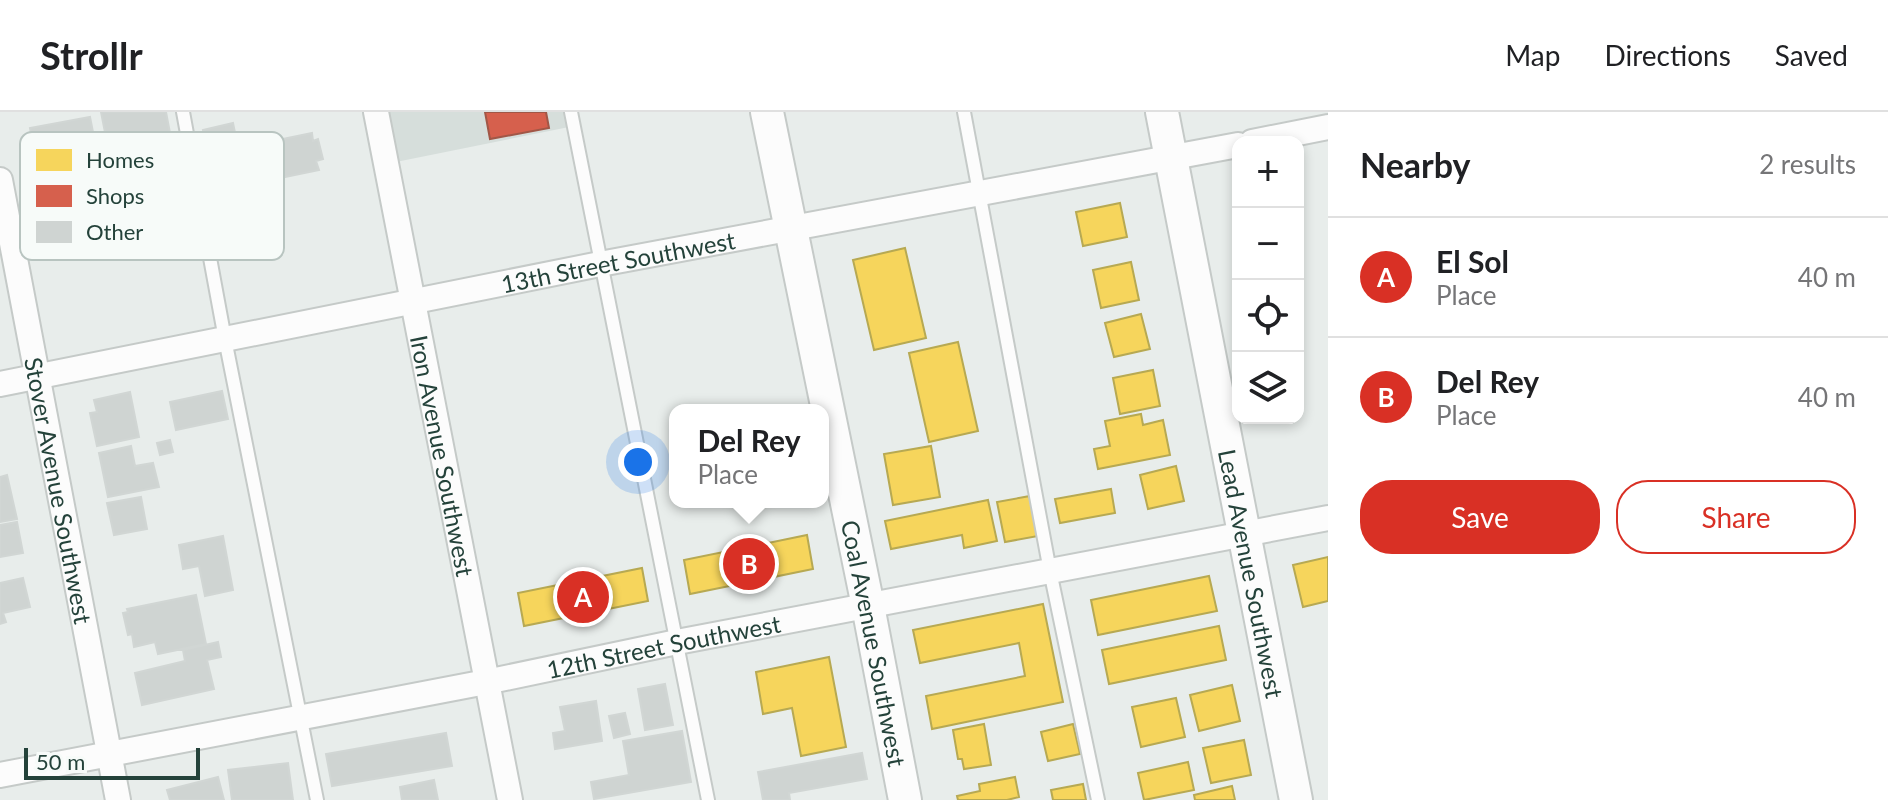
<!DOCTYPE html>
<meta charset="utf-8">
<style>
:root{--surface:#fff;--page:#f2f2f2;--text:#202124;--muted:#757577;--line:#e0e0e0;--accent:#d93025}
body{margin:0;font-family:Lato,sans-serif;background:var(--page);color:var(--text)}
.controls{position:absolute;right:24px;top:24px;display:grid;overflow:hidden;border-radius:16px;box-shadow:0 4px 12px #0003}
.controls button{width:72px;height:72px;display:grid;place-items:center;padding:0;border:0;border-bottom:2px solid var(--line);background:var(--surface);color:var(--text);font:40px sans-serif}
.scale{position:absolute;left:24px;bottom:20px;width:176px;box-sizing:border-box;padding-left:8px;border:4px solid #24423a;border-top:0;font-size:22px;line-height:28px;white-space:nowrap;color:#24423a;-webkit-text-stroke:6px #f7fbf9;paint-order:stroke}
.you{position:absolute;left:638px;top:350px;width:28px;height:28px;margin:-20px;border:6px solid #fff;border-radius:50%;background:#1a73e8;box-shadow:0 0 0 12px #1a73e833}
.badge{display:grid;place-items:center;width:52px;height:52px;border-radius:50%;background:var(--accent);color:#fff;font-size:26px;font-weight:700}
.pin{position:absolute;translate:-50% -50%;border:4px solid #fff;box-shadow:0 2px 8px #0006}
.popup{position:absolute;left:669px;top:292px;width:160px;height:104px;box-sizing:border-box;display:grid;place-content:center;border-radius:16px;background:var(--surface);filter:drop-shadow(0 2px 6px #0005);font-size:26px;white-space:nowrap;color:var(--muted)}
.popup b{font-size:30px;color:var(--text)}
.popup::after{content:'';position:absolute;left:50%;top:100%;margin-left:-16px;border:16px solid transparent;border-top-color:var(--surface)}
.list{margin:0;padding:0;list-style:none}
h2{display:flex;justify-content:space-between;align-items:center;height:104px;margin:0;padding:0 32px;font-size:34px}
h2 small{font-size:26px;font-weight:400;color:var(--muted)}
.list li{display:grid;grid-template-columns:52px 1fr auto;gap:24px;align-items:center;box-sizing:border-box;height:120px;padding:0 32px;border-top:2px solid var(--line)}
.list b{display:block;font-size:30px;white-space:nowrap}
.list p{margin:0;font-size:26px;white-space:nowrap;color:var(--muted)}
.list em{font-size:26px;font-style:normal;color:var(--muted)}
.actions{display:flex;gap:16px;padding:24px 32px}
.actions a{flex:1;padding:18px 0;border:2px solid var(--accent);border-radius:32px;text-align:center;font-size:28px;color:var(--accent)}
.actions .main{background:var(--accent);color:#fff}
.icon{flex:none;width:44px;height:44px;fill:none;stroke:currentColor;stroke-width:2;stroke-linecap:round;stroke-linejoin:round}
.map{position:relative;flex:none;width:1328px;height:688px;overflow:hidden}
header{display:flex;align-items:center;gap:48px;box-sizing:border-box;height:112px;padding:0 40px;background:var(--surface);border-bottom:2px solid var(--line)}
header strong{font-size:38px}
nav{display:flex;gap:44px;margin-inline-start:auto;font-size:28px}
main{display:flex}
aside{flex:1;background:var(--surface)}
.map>svg:first-child{display:block}
.built{fill:#d6dedb}
.homes{fill:#f6d55c;stroke:#b7a952;stroke-width:2}
.shops{fill:#d6604d;stroke:#a15747;stroke-width:2}
.building{fill:#cfd4d2;stroke:#d1d6d4;stroke-width:2}
.lines{fill:none;stroke-linecap:round;stroke-linejoin:round}
.service-casing{stroke:#c5cac8;stroke-width:16}
.minor-casing{stroke:#c5cac8;stroke-width:28}
.tertiary-casing{stroke:#c5cac8;stroke-width:36}
.service{stroke:#fcfcfc;stroke-width:12}
.minor{stroke:#fcfcfc;stroke-width:24}
.tertiary{stroke:#fcfcfc;stroke-width:32}
.labels{text-anchor:middle;dominant-baseline:central;stroke-width:8;stroke-linejoin:round;paint-order:stroke}
.street-label{font-size:24px;fill:#24423a;stroke:#f7fbf9}
.key{fill:#f7fbf9;stroke:#b8c4c0;stroke-width:2}
.key-label{font-size:22px;fill:#24423a}
</style>
<header>
<strong>Strollr</strong>
<nav><a>Map</a><a>Directions</a><a>Saved</a></nav>
</header>
<main>
<div class="map">
<svg width="1328" height="688" viewBox="0 0 1328 688">
<rect width="100%" height="100%" fill="#e8edeb"/>
<!-- built -->
<path class="built" d="M376,0h195l3,14 -188,38z"/>
<!-- homes -->
<path class="homes" d="M1120,91l7,34 -44,9 -7,-34z
M905,136l21,90 -52,12 -21,-90z
M1131,150l8,38 -38,8 -8,-38z
M1141,202l9,35 -36,8 -9,-34z
M958,230l20,89 -49,11 -20,-89z
M1153,258l7,36 -40,8 -7,-36z
M1141,302l2,11 20,-5 7,35 -72,14 -4,-20 16,-3 -5,-25z
M931,334l9,51 -47,8 -9,-51z
M1176,354l8,35 -36,8 -8,-34z
M1111,377l4,24 -55,10 -5,-24z
M1030,384l8,40 -33,6 -8,-40z
M988,388l9,41 -33,7 -2,-13 -71,14 -6,-28z
M807,423l6,34 -123,25 -6,-34z
M1328,445v44l-25,6 -10,-42z
M642,456l6,33 -124,25 -6,-33z
M1209,464l8,35 -119,24 -7,-35z
M1043,492l20,98 -131,27 -6,-33 99,-20 -6,-33 -99,20 -7,-33z
M1219,514l7,34 -117,24 -7,-34z
M829,545l17,90 -45,9 -9,-48 -29,6 -7,-42z
M1232,573l8,36 -41,10 -9,-36z
M1176,586l9,39 -44,10 -9,-40z
M984,612l7,41 -27,4 -2,-10h-4l-5,-29z
M1073,612l7,30 -32,7 -7,-29z
M1244,628l7,35 -40,8 -8,-35z
M1188,650l6,28 -50,10 -6,-27z
M1015,665l4,20 -12,3h-49l-1,-4 23,-5 -1,-7z
M1083,672l3,16h-33l-2,-10z
M1232,674l3,14h-40l-1,-5z"/>
<!-- shops -->
<path class="shops" d="M485,0h61l3,16 -59,11z"/>
<!-- building -->
<path class="building" d="M101,0h65l4,21 -19,4 13,63 -44,9z
M90,5l20,101 -61,12 -19,-102z
M233,11l6,29 -30,7 -6,-29z
M312,21l1,8 5,-2 5,20 -7,2 3,9 -39,8 -7,-37z
M222,279l6,28 -52,11 -6,-28z
M130,280l9,45 -42,9 -7,-33 7,-1 -3,-12z
M170,328l3,12 -13,3 -3,-12z
M131,334l4,20 18,-3 6,24 -51,10 -9,-44z
M7,363l10,44 -17,3v-45z
M141,385l6,32 -33,6 -7,-32z
M17,410l6,31 -23,4v-32z
M223,424l10,54 -28,6 -6,-30 -16,3 -4,-24z
M23,466l7,29 -27,6 3,9 -6,2v-41z
M196,483l10,49 -48,10 -3,-12 -21,5 -2,-13 -4,1 -5,-22 5,-1 -1,-3z
M218,530l3,15 -14,3 7,29 -72,16 -7,-32 50,-12 -2,-11z
M665,572l8,41 -28,5 -7,-41z
M596,589l6,40 -47,8 -2,-16 12,-2 -5,-24z
M625,601l5,21 -16,4 -5,-22z
M682,619l9,51 -97,17 -3,-17 38,-7 -6,-34z
M446,621l6,33 -120,20 -6,-32z
M862,641l5,26 -78,14 1,7h-27l-5,-28z
M288,651l5,37h-61l-4,-30z
M218,665l6,23h-54l-3,-10z
M434,668l4,20h-36l-2,-13z"/>
<g class="lines">
<defs>
<path id="service" d="M183,0l42,227 92,461
M571,0l137,688
M964,0l86,459 48,229"/>
<g id="minor">
<path id="s1" d="M376,0l134,688"/>
<path d="M1252,30l76,-15"/>
<path id="s2" d="M0,68l118,620"/>
<path id="s3" d="M0,272l600,-120 638,-119"/>
<path id="s4" d="M0,663l486,-93 191,-40 651,-124"/>
</g>
<g id="tertiary">
<path id="s5" d="M767,0l101,494 37,194"/>
<path id="s6" d="M1162,0l134,688"/>
</g>
</defs>
<!-- service casing -->
<use href="#service" class="service-casing"/>
<!-- minor casing -->
<use href="#minor" class="minor-casing"/>
<!-- tertiary casing -->
<use href="#tertiary" class="tertiary-casing"/>
<!-- service -->
<use href="#service" class="service"/>
<!-- minor -->
<use href="#minor" class="minor"/>
<!-- tertiary -->
<use href="#tertiary" class="tertiary"/>
</g>
<g class="labels">
<!-- street labels -->
<g class="street-label">
<text stroke="none"><textPath href="#s3" startOffset="630">13th Street Southwest</textPath></text>
<text stroke="none"><textPath href="#s1" startOffset="350">Iron Avenue Southwest</textPath></text>
<text stroke="none"><textPath href="#s2" startOffset="316">Stover Avenue Southwest</textPath></text>
<text stroke="none"><textPath href="#s6" startOffset="470">Lead Avenue Southwest</textPath></text>
<text stroke="none"><textPath href="#s5" startOffset="542">Coal Avenue Southwest</textPath></text>
<text stroke="none"><textPath href="#s4" startOffset="676">12th Street Southwest</textPath></text>
</g>
</g>
<!-- legend -->
<rect x="20" y="20" width="264" height="128" rx="12" class="key"/>
<rect x="36" y="37" width="36" height="22" fill="#f6d55c"/>
<rect x="36" y="73" width="36" height="22" fill="#d6604d"/>
<rect x="36" y="109" width="36" height="22" fill="#cfd4d2"/>
<g class="key-label">
<text x="86" y="56">Homes</text>
<text x="86" y="92">Shops</text>
<text x="86" y="128">Other</text>
</g>
</svg>
<div class="controls">
<button>+</button>
<button>−</button>
<button><svg class="icon" aria-label="locate" viewBox="0 0 24 24"><circle cx="12" cy="12" r="6"/><path d="M12 2v4M12 18v4M2 12h4M18 12h4"/></svg></button>
<button><svg class="icon" aria-label="layers" viewBox="0 0 24 24"><path d="M12 4l9 5-9 5-9-5zM3 14l9 5 9-5"/></svg></button>
</div>
<div class="scale">50 m</div>
<div class="you"></div>
<div class="pin badge" style="left:583px;top:485px">A</div>
<div class="pin badge" style="left:749px;top:452px">B</div>
<div class="popup"><b>Del Rey</b>Place</div>
</div>
<aside>
<h2>Nearby<small>2 results</small></h2>
<ul class="list">
<li><span class="badge">A</span><div><b>El Sol</b><p>Place</p></div><em>40 m</em></li>
<li><span class="badge">B</span><div><b>Del Rey</b><p>Place</p></div><em>40 m</em></li>
</ul>
<div class="actions"><a class="main">Save</a><a>Share</a></div>
</aside>
</main>
